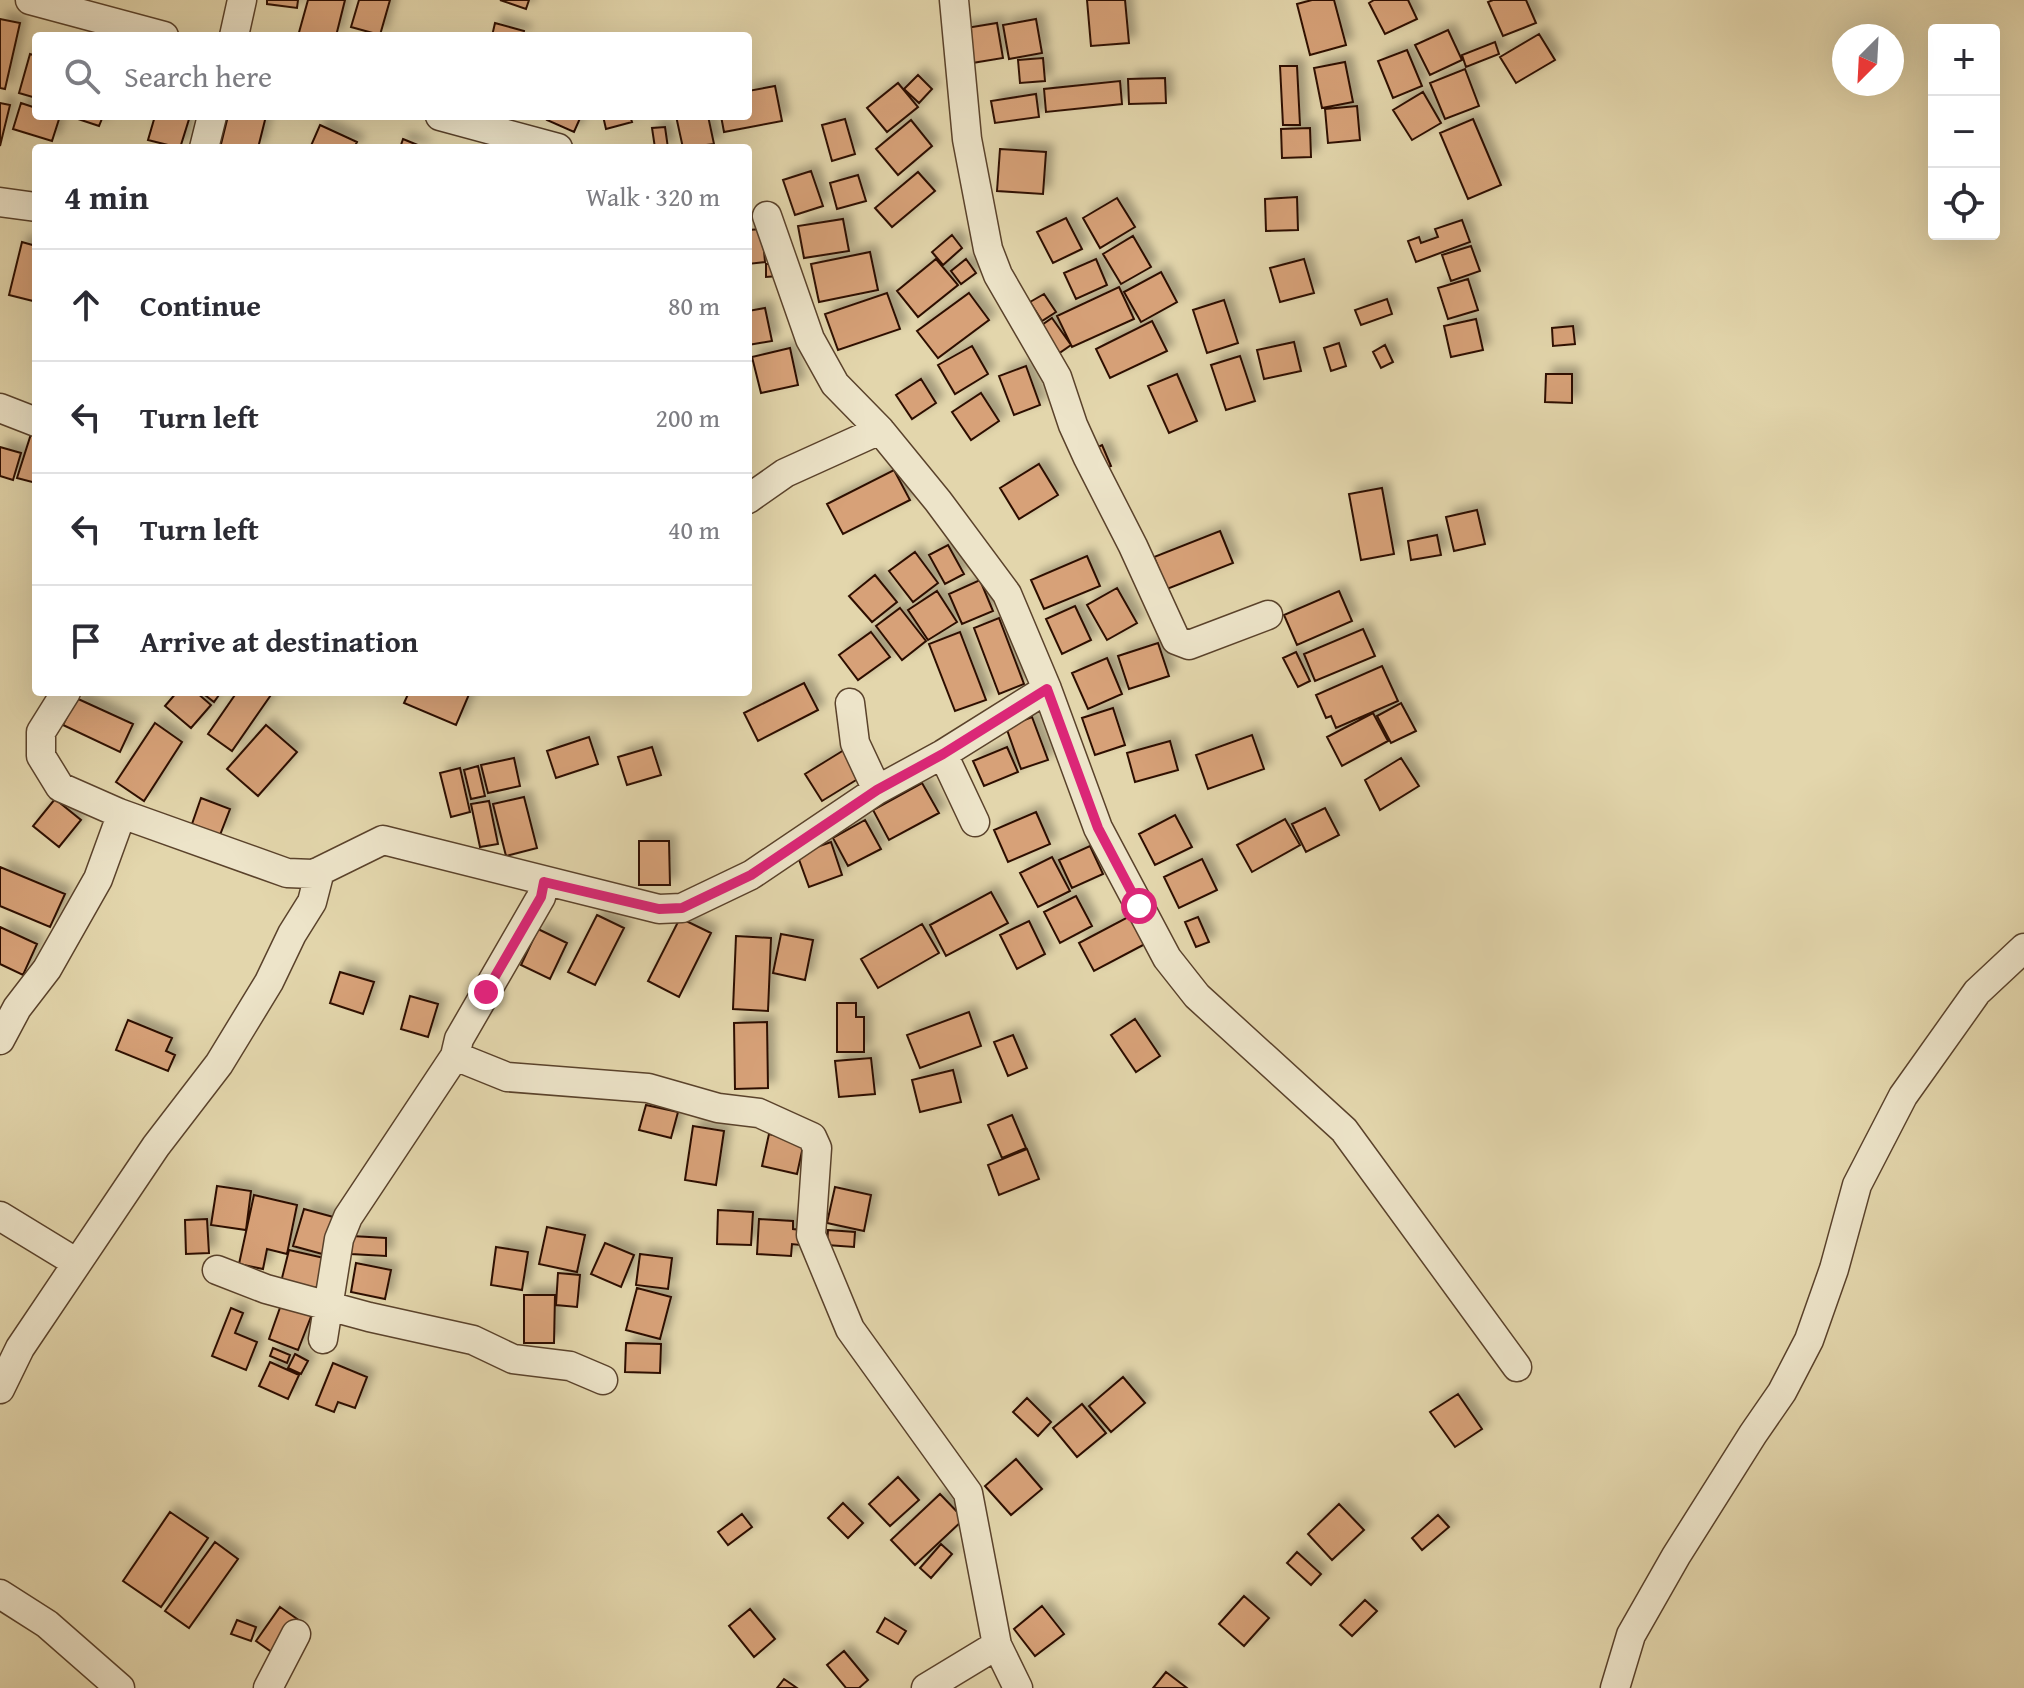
<!DOCTYPE html>
<meta charset="utf-8">
<style>
:root{--surface:#fff;--page:#f7f7f7;--text:#2b2b33;--muted:#7c7c81;--line:#e1e1e2}
body{margin:0;font-family:"Gentium Book Plus",serif;background:var(--page);color:var(--text)}
.controls{position:absolute;right:24px;top:24px;display:grid;overflow:hidden;border-radius:8px;box-shadow:0 8px 32px #0002}
.controls button{width:72px;height:72px;display:grid;place-items:center;padding:0;border:0;border-bottom:2px solid var(--line);background:var(--surface);color:var(--text);font:40px sans-serif}
.compass{position:absolute;left:1832px;top:24px;width:72px;height:72px;border-radius:50%;background:var(--surface);box-shadow:0 8px 32px #0002;rotate:204deg}
.stop{position:absolute;width:24px;height:24px;margin:-18px;border:6px solid #db2777;border-radius:50%;background:#fff}
.stop.end{background:#db2777;border-color:#fff;box-shadow:0 2px 8px #0008}
.list{margin:0;padding:0;list-style:none}
h2{display:flex;justify-content:space-between;align-items:center;height:104px;margin:0;padding:0 32px;font-size:34px}
h2 small{font-size:26px;font-weight:400;color:var(--muted)}
.list li{display:grid;grid-template-columns:52px 1fr auto;gap:24px;align-items:center;box-sizing:border-box;height:112px;padding:0 32px;border-top:2px solid var(--line)}
.list b{display:block;font-size:30px;white-space:nowrap}
.list em{font-size:26px;font-style:normal;color:var(--muted)}
.icon{flex:none;width:44px;height:44px;fill:none;stroke:currentColor;stroke-width:2;stroke-linecap:round;stroke-linejoin:round}
.map{position:relative;flex:none;width:2024px;height:1688px;overflow:hidden}
.search{position:absolute;background:var(--surface);box-shadow:0 8px 32px #0002;left:32px;top:32px;width:720px;height:88px;display:flex;align-items:center;gap:20px;box-sizing:border-box;padding:0 28px;border-radius:8px;color:var(--muted);font-size:30px}
.panel{position:absolute;background:var(--surface);box-shadow:0 8px 32px #0002;left:32px;top:144px;width:720px;height:552px;border-radius:8px}
.map>svg:first-child{display:block}
.building{fill:#d7a178;stroke:#2d1100;stroke-width:2;filter:url(#shadow)}
.lines{fill:none;stroke-linecap:round;stroke-linejoin:round}
.minor-casing{stroke:#5a422b;stroke-width:31}
.minor{stroke:#ede4c9;stroke-width:28}
.route{stroke:#db2777;stroke-width:10}
</style>
<div class="map">
<svg width="2024" height="1688" viewBox="0 0 2024 1688">
<defs>
<filter id="shadow"><feDropShadow dx="7" dy="-7" stdDeviation="4" flood-color="#0004"/></filter>
</defs>
<rect width="100%" height="100%" fill="#e3d6ac"/>
<filter id="stains"><feTurbulence type="fractalNoise" baseFrequency=".0025" numOctaves="4"/><feColorMatrix values="0 0 0 0 .2 0 0 0 0 .09 0 0 0 0 .02 0 0 0 .5 -.17"/></filter>
<radialGradient id="worn" r=".72"><stop offset=".6" stop-color="#630" stop-opacity="0"/><stop offset="1" stop-color="#630" stop-opacity=".3"/></radialGradient>
<!-- building -->
<path class="building" d="M267,0h31l-1,8 -30,-4z
M308,0h37l-9,36h-38z
M359,0h31l-10,35 -29,-8z
M500,0h29l-3,9z
M1087,0h38l4,43 -38,3z
M1312,0h22l12,45 -36,10 -13,-51z
M1374,0h34l9,19 -32,15 -16,-31z
M1493,0h33l10,23 -33,13 -15,-34z
M0,19l20,4 -15,66 -5,-1z
M1036,19l6,34 -33,6 -6,-34z
M495,23l29,8 -1,5h-31z
M997,23l6,35 -37,6 -6,-35z
M1448,30l14,30 -32,15 -15,-30z
M1539,34l16,26 -39,23 -16,-26z
M1495,42l4,12 -33,13 -4,-12z
M1407,50l15,36 -29,12 -15,-37z
M30,54l6,2v42l-17,-5z
M1043,58l2,23 -25,2 -2,-23z
M1345,62l8,40 -31,6 -8,-40z
M1280,66h17l3,59h-17z
M1465,69l14,37 -34,13 -15,-36z
M918,75l14,14 -13,14 -15,-14z
M1165,78l1,25 -37,1 -1,-25z
M1120,81l2,23 -76,8 -2,-23z
M898,83l20,24 -31,25 -20,-24z
M775,86l7,35 -58,11 -3,-16h27v-25z
M1423,92l18,31 -29,17 -19,-30z
M1036,94l3,23 -44,6 -4,-22z
M0,103l10,2 -10,41z
M21,103l15,5v8h24l-8,25 -39,-12z
M1357,106l3,34 -32,3 -3,-34z
M69,116h34l-4,10z
M155,116h35l-10,32 -32,-8z
M228,116h38l-8,32h-38z
M549,116h32l-7,16 -27,-12z
M603,116h27l2,6 -26,7z
M676,116h32l6,28 -31,4z
M845,119l10,35 -23,7 -10,-36z
M1473,119l28,66 -33,14 -28,-66z
M911,120l21,26 -34,29 -22,-26z
M320,125l37,17 -3,6h-44z
M665,127l3,21h-13l-3,-20z
M1310,128l1,29 -29,1 -1,-29z
M403,139l22,9h-25z
M1000,149l46,3 -3,42 -46,-3z
M811,171l12,35 -28,9 -12,-35z
M918,172l17,19 -43,36 -17,-19z
M858,175l8,26 -29,8 -7,-26z
M1297,197l1,33 -32,1 -1,-32z
M1117,198l18,29 -35,21 -17,-30z
M1066,218l16,31 -29,14 -16,-31z
M843,219l6,32 -45,7 -6,-32z
M1462,220l8,22 -54,20 -8,-21 11,-4 2,6 17,-6 -3,-8z
M762,229l3,33 -17,2v-34z
M952,235l10,13 -19,17 -11,-13z
M1133,236l18,31 -30,17 -18,-30z
M22,242l14,4v46l-3,9 -24,-6z
M1471,246l9,25 -29,10 -9,-26z
M870,252l8,38 -59,12 -8,-38z
M936,259l22,26 -40,32 -21,-26z
M966,259l10,14 -15,11 -10,-13z
M1096,259l11,26 -31,14 -12,-26z
M1304,259l10,34 -34,9 -10,-34z
M766,264h13v12l-13,1z
M1161,272l16,30 -36,20 -17,-30z
M1468,279l10,31 -30,9 -10,-31z
M1119,287l15,32 -62,28 -15,-31z
M887,293l13,36 -62,21 -13,-36z
M969,293l20,27 -51,38 -21,-27z
M1044,294l12,18 -14,9 -12,-19z
M1387,299l5,15 -31,11 -6,-15z
M1224,300l14,43 -31,10 -14,-43z
M765,308l7,33 -24,4v-34z
M1052,318l19,27 -13,9 -19,-27z
M1476,319l7,31 -32,7 -7,-31z
M1152,321l15,30 -57,27 -14,-29z
M1573,326l2,18 -22,2 -1,-18z
M1294,342l7,29 -37,8 -7,-29z
M1339,343l7,23 -15,5 -7,-23z
M1385,345l8,17 -12,6 -8,-16z
M972,346l16,28 -33,20 -17,-29z
M790,348l8,37 -37,8 -9,-36z
M1240,356l15,45 -29,9 -15,-45z
M1026,366l14,39 -26,10 -15,-39z
M1177,374l20,47 -28,12 -21,-47z
M1546,374h26v29l-27,-1z
M921,379l15,24 -24,16 -16,-24z
M981,393l18,28 -28,19 -19,-28z
M31,434l5,1v48l-19,-5z
M1102,445l9,21 -10,4 -9,-20z
M0,447l21,6 -8,27 -13,-4z
M1039,464l19,31 -39,24 -19,-31z
M894,470l16,30 -67,34 -16,-30z
M1382,488l12,66 -33,6 -12,-66z
M1477,510l8,34 -31,7 -8,-34z
M1220,531l13,32 -66,26 -13,-32z
M1437,535l4,20 -30,5 -3,-19z
M948,545l16,29 -19,10 -16,-29z
M915,552l23,31 -25,19 -24,-31z
M1087,556l13,30 -56,23 -13,-29z
M875,575l22,27 -25,20 -23,-26z
M980,580l13,31 -31,13 -13,-30z
M1117,588l20,35 -30,17 -20,-35z
M937,591l20,31 -29,18 -20,-30z
M1339,591l13,30 -55,24 -13,-30z
M1075,606l16,34 -29,14 -16,-35z
M900,608l26,33 -24,19 -26,-34z
M999,618l25,66 -25,10 -25,-66z
M1363,629l12,27 -60,25 -11,-27z
M871,632l19,25 -32,23 -19,-25z
M960,632l26,68 -31,11 -26,-67z
M1158,643l11,33 -40,13 -11,-33z
M1296,652l14,29 -12,6 -15,-29z
M1107,658l15,36 -34,15 -16,-36z
M1382,666l16,35 -62,27 -5,-12 -5,2 -10,-23z
M804,683l14,27 -60,31 -14,-28z
M177,692h19l15,13 -20,23 -26,-22z
M201,692h20l-7,10z
M237,692h36l-41,59 -24,-17z
M409,692h61l-14,33 -52,-22z
M76,698l57,26 -13,28 -57,-27z
M1401,703l15,28 -25,12 -14,-27z
M1113,708l12,37 -30,10 -13,-37z
M1373,713l15,28 -46,25 -15,-29z
M1032,717l16,43 -27,9 -15,-42z
M155,723l27,19 -38,59 -28,-19z
M266,725l31,27 -39,44 -31,-27z
M1252,735l12,34 -56,20 -12,-34z
M589,737l9,27 -42,14 -9,-27z
M1170,741l8,29 -43,12 -8,-29z
M652,747l9,28 -34,10 -9,-28z
M1007,747l11,25 -34,14 -11,-25z
M844,750l17,27 -39,24 -17,-27z
M514,758l6,28 -32,7 -7,-28z
M1401,758l18,28 -39,24 -15,-30z
M478,766l7,30 -14,3 -7,-29z
M460,768l10,44 -19,5 -11,-44z
M922,783l17,30 -50,27 -16,-30z
M524,797l13,51 -31,8 -13,-52z
M201,798l29,11 -10,26 -28,-11z
M55,799l26,21 -22,27 -26,-21z
M489,801l9,43 -18,3 -9,-43z
M1325,808l14,27 -33,17 -14,-28z
M1036,812l14,32 -42,18 -14,-32z
M1175,815l17,32 -37,18 -16,-31z
M1285,819l15,26 -48,27 -15,-27z
M865,820l16,29 -33,17 -15,-28z
M639,841h30l1,44h-31z
M831,842l11,33 -33,12 -12,-33z
M1090,846l13,28 -31,14 -13,-28z
M1052,857l18,34 -32,16 -18,-34z
M1202,859l15,31 -38,18 -15,-31z
M0,867l65,27 -15,33 -50,-21z
M991,892l17,31 -62,33 -16,-31z
M1076,896l16,30 -32,17 -16,-31z
M597,915l27,13 -29,57 -27,-13z
M1130,916l15,28 -51,27 -15,-28z
M1198,917l11,25 -13,5 -11,-25z
M680,918l31,15 -32,64 -31,-16z
M1029,921l16,33 -28,15 -17,-34z
M922,924l17,29 -61,35 -17,-29z
M0,927l37,17 -14,31 -23,-11z
M538,929l29,14 -17,36 -29,-14z
M781,934l32,6 -8,40 -32,-7z
M736,936l35,2 -3,73 -35,-2z
M340,972l34,10 -11,32 -33,-11z
M410,996l28,8 -10,33 -27,-8z
M837,1003h19v14h8v35h-27z
M969,1012l12,34 -61,22 -13,-33z
M1135,1019l25,37 -24,16 -25,-37z
M128,1020l44,18 -6,13 9,4 -7,16 -52,-21z
M767,1022l1,66 -33,1 -1,-66z
M1013,1035l14,33 -19,8 -14,-34z
M871,1058l4,36 -36,3 -4,-36z
M953,1070l8,32 -41,10 -8,-32z
M646,1105l32,7 -7,26 -32,-8z
M1012,1115l14,33 -24,10 -14,-33z
M693,1126l31,5 -8,54 -31,-5z
M769,1134l35,8 -7,32 -35,-8z
M1027,1149l12,30 -40,16 -11,-30z
M217,1186l34,5 -5,39 -35,-5z
M835,1187l36,8 -7,36 -37,-8z
M254,1195l43,10 -10,49 -20,-5 -4,20 -24,-5z
M304,1209l33,9 -11,37 -33,-9z
M718,1210l35,2 -2,33 -34,-1z
M207,1219l2,34 -23,1 -1,-34z
M759,1219l34,2v8l8,1 -1,15 -8,-1 -1,12 -34,-2z
M547,1227l38,8 -8,37 -38,-8z
M828,1230l27,2 -1,15 -27,-2z
M352,1236l34,2v18l-35,-2z
M605,1243l29,12 -13,32 -30,-13z
M496,1247l32,5 -6,38 -31,-5z
M289,1250l35,8 -8,33 -35,-9z
M640,1254l32,4 -4,31 -32,-4z
M356,1263l35,7 -6,29 -34,-7z
M558,1273l22,2 -3,32 -21,-2z
M637,1288l34,9 -11,42 -34,-9z
M524,1295h31l-1,48h-30z
M282,1302l30,12 -14,36 -29,-11z
M231,1308l12,5 -8,20 22,9 -11,28 -34,-14z
M626,1343l35,1 -1,29 -35,-1z
M273,1348l17,7 -3,8 -17,-7z
M295,1354l13,7 -7,13 -13,-6z
M270,1362l29,13 -11,24 -29,-13z
M333,1363l34,14 -12,31 -17,-6 -4,10 -18,-7z
M1123,1377l22,26 -34,29 -22,-26z
M1458,1394l24,35 -27,18 -25,-35z
M1027,1398l24,24 -13,14 -25,-24z
M1082,1404l24,29 -29,24 -24,-29z
M1016,1459l26,30 -31,26 -26,-29z
M898,1477l21,23 -29,26 -21,-22z
M940,1494l24,25 -49,46 -24,-25z
M843,1503l20,20 -15,15 -20,-20z
M1339,1504l25,26 -32,30 -24,-26z
M170,1512l38,26 -47,69 -38,-26z
M742,1514l10,13 -24,18 -10,-13z
M1438,1515l11,12 -27,23 -10,-12z
M215,1542l23,17 -49,69 -24,-17z
M941,1544l11,10 -21,24 -11,-10z
M1297,1552l24,22 -10,11 -24,-22z
M1244,1596l25,22 -25,28 -25,-22z
M1365,1600l12,11 -25,25 -12,-11z
M1042,1606l22,28 -29,22 -21,-27z
M280,1607l20,14 -24,34 -20,-14z
M750,1609l25,30 -21,18 -25,-31z
M885,1618l21,13 -8,13 -21,-12z
M237,1620l19,7 -5,14 -20,-7z
M844,1651l24,29 -9,8h-13l-19,-23z
M1166,1672l21,16h-34z
M784,1679l13,9h-20z"/>
<g class="lines">
<defs>
<path id="minor" d="M30,0l134,36
M954,0l13,139 21,110 10,26 59,102 16,48 15,33 45,88 43,94 13,5 79,-30
M234,36l8,-36
M440,116l118,32
M204,148l8,-32
M0,202l36,5
M767,216l43,123 25,45 45,46 58,71 69,93 40,95 51,139 69,130 30,38 147,134 173,237
M0,408l36,14
M748,499l37,-26 95,-43
M66,692l-25,40v24l19,31 59,26 168,60 26,1 7,-3 63,-31 276,69 23,-1 69,-33 126,-85 66,-36 104,-65
M850,703l5,40 22,47
M943,754l32,68
M0,1040l17,-32 30,-39 51,-90 20,-55 1,-11
M455,1056l52,21 141,11 70,20 41,5 53,24 5,11 -6,87 39,94 118,164 29,152 21,43
M0,1216l77,47
M217,1270l49,19 103,28 104,23 40,19 57,7 33,14
M323,1339l16,-100 9,-22 107,-161 4,-17 82,-142 3,-15
M0,1389l20,-41 136,-202 63,-82 50,-82 23,-48 20,-32 8,-31
M0,1594l47,30 73,64
M268,1688l28,-54
M926,1688l71,-43
M1615,1688l16,-53 45,-79 77,-122 29,-42 27,-52 25,-71 23,-84 46,-89 74,-104 47,-44"/>
</defs>
<!-- minor casing -->
<use href="#minor" class="minor-casing"/>
<!-- minor -->
<use href="#minor" class="minor"/>
</g>
<g class="lines">
<!-- route -->
<path class="route" d="M486,992l55,-95 3,-15 115,27 23,-1 69,-33 126,-85 66,-36 104,-65 51,139 41,78"/>
</g>
<rect width="100%" height="100%" filter="url(#stains)"/>
<rect width="100%" height="100%" fill="url(#worn)"/>
</svg>
<div class="controls">
<button>+</button>
<button>−</button>
<button><svg class="icon" aria-label="locate" viewBox="0 0 24 24"><circle cx="12" cy="12" r="6"/><path d="M12 2v4M12 18v4M2 12h4M18 12h4"/></svg></button>
</div>
<svg class="compass" viewBox="-18 -18 36 36"><path d="M0-13l5 13h-10z" fill="#e53935"/><path d="M0 13l5-13h-10z" fill="#7c7c81"/></svg>
<div class="stop" style="left:1139px;top:906px"></div>
<div class="stop end" style="left:486px;top:992px"></div>
<div class="search"><svg class="icon" aria-label="search" viewBox="0 0 24 24"><circle cx="10" cy="10" r="6"/><path d="M15 15l6 6"/></svg>Search here</div>
<section class="panel">
<h2>4 min<small>Walk · 320 m</small></h2>
<ul class="list">
<li><svg class="icon" aria-label="ahead" viewBox="0 0 24 24"><path d="M12 20V5M6 11l6-6 6 6"/></svg><div><b>Continue</b></div><em>80 m</em></li>
<li><svg class="icon" aria-label="left" viewBox="0 0 24 24"><path d="M17 20v-9H6M10 6l-5 5 5 5"/></svg><div><b>Turn left</b></div><em>200 m</em></li>
<li><svg class="icon" aria-label="left" viewBox="0 0 24 24"><path d="M17 20v-9H6M10 6l-5 5 5 5"/></svg><div><b>Turn left</b></div><em>40 m</em></li>
<li><svg class="icon" aria-label="arrive" viewBox="0 0 24 24"><path d="M6 21V4h12l-3 4 3 4H6"/></svg><div><b>Arrive at destination</b></div></li>
</ul>
</section>
</div>
